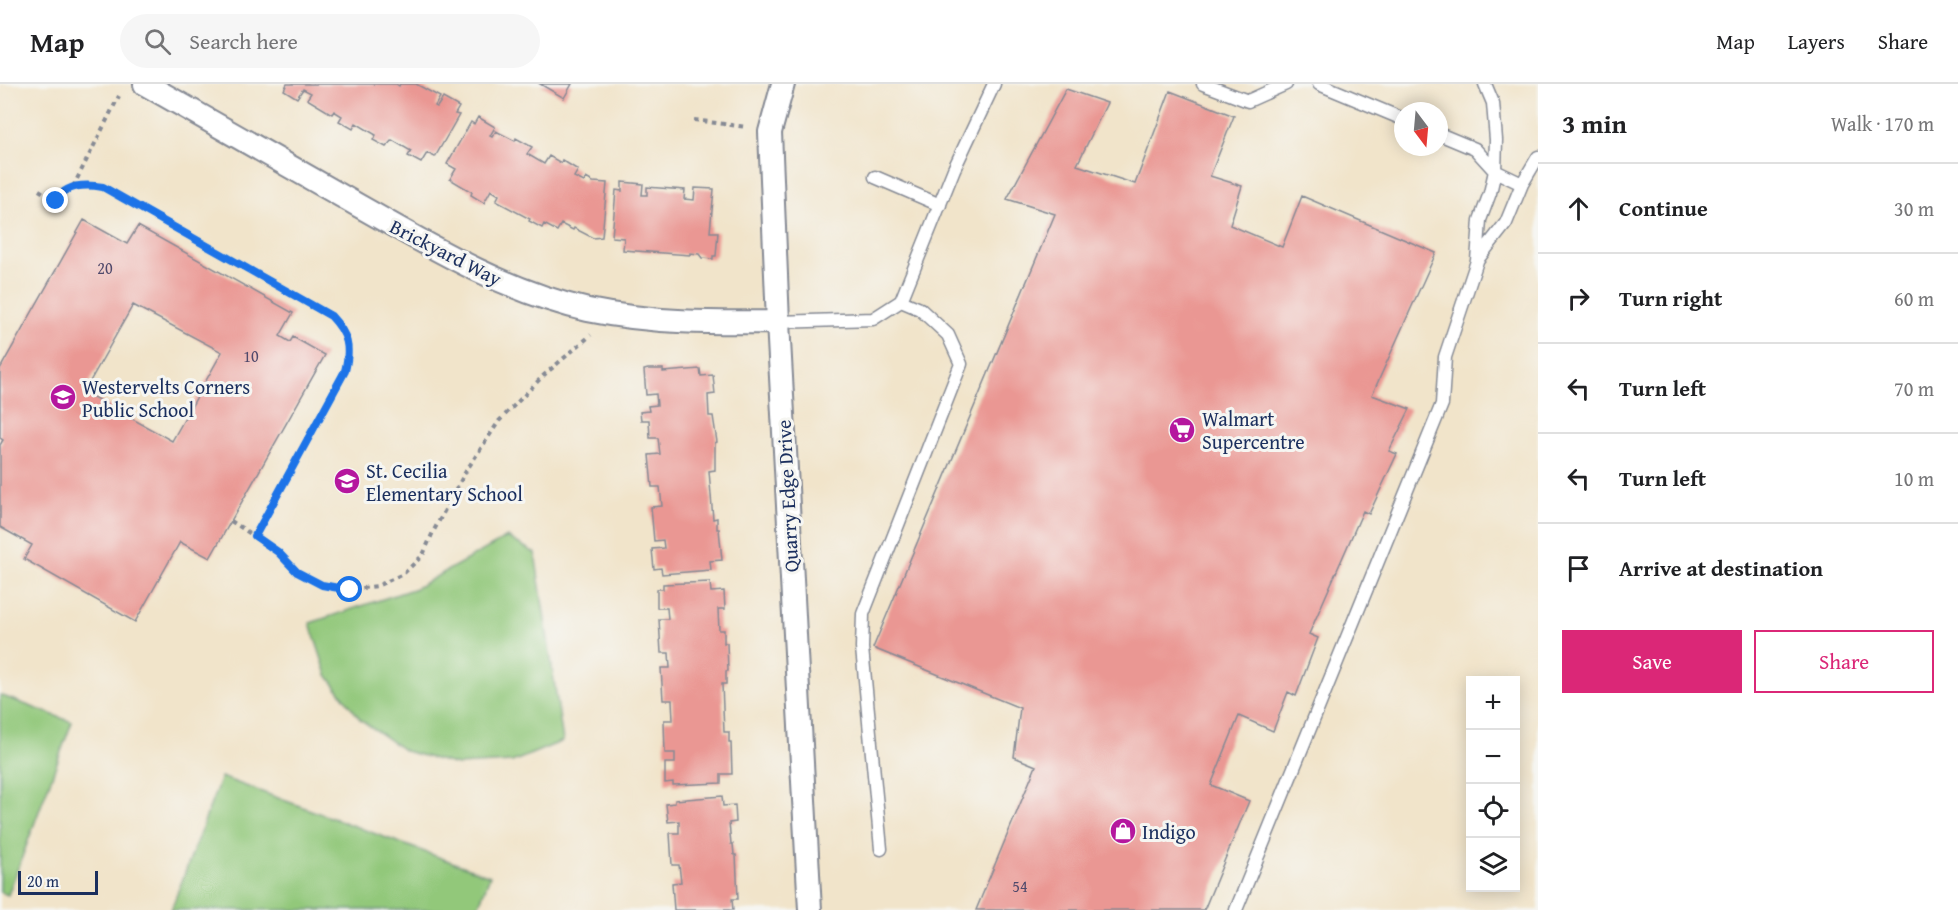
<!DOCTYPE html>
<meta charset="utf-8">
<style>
:root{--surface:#fff;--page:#f6f6f6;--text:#202124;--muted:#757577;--line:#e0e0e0;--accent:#db2777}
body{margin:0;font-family:"Gentium Book Plus",serif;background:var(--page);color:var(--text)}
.controls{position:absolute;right:18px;bottom:18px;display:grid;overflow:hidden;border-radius:0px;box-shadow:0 3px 15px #0003}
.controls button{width:54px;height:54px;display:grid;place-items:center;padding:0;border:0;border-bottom:2px solid var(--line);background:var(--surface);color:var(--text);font:30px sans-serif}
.compass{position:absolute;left:1394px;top:18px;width:54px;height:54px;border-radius:50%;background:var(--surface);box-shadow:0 3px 15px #0003;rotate:164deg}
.scale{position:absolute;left:18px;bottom:15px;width:80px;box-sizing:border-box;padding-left:6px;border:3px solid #1b2f5e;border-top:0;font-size:16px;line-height:21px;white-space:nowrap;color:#1b2f5e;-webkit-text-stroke:4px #f6f6f2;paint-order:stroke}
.stop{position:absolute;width:18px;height:18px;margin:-14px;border:4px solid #1a73e8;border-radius:50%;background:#fff}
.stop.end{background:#1a73e8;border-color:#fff;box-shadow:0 2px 6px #0008}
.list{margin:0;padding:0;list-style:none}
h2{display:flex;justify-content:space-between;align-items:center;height:78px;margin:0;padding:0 24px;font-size:26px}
h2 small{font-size:20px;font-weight:400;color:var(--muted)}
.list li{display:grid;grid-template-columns:39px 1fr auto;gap:18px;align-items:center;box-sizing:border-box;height:90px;padding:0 24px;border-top:2px solid var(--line)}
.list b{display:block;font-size:22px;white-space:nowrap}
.list em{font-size:20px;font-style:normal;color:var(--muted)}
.actions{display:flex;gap:12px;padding:18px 24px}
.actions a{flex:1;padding:14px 0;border:2px solid var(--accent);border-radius:0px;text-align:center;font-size:21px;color:var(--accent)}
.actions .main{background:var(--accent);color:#fff}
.icon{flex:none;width:33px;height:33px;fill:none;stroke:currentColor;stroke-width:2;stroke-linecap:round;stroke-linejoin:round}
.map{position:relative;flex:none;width:1538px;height:826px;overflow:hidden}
header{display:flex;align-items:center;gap:36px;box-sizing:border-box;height:84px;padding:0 30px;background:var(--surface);border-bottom:2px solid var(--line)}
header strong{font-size:28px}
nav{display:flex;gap:33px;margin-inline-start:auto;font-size:21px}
.search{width:420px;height:54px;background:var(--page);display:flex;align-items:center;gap:15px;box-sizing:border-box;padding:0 21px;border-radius:33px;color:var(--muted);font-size:22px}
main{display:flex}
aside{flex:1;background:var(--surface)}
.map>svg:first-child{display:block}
.green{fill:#92c87a;stroke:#567c6c;stroke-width:1.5}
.building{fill:#ea9793;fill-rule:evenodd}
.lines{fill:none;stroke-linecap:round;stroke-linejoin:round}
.service-casing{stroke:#868a94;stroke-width:15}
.minor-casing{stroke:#868a94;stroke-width:26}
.path{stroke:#868a94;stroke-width:4;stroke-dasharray:4.5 4.5;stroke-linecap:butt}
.service{stroke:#fff;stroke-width:12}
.minor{stroke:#fff;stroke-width:22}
.route{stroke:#1a73e8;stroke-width:8}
.labels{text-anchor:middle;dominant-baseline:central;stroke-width:6;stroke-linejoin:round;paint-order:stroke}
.number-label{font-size:16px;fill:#4f496b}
.street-label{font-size:20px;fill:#1b2f5e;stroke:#f6f6f2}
.poi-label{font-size:20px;fill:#1b2f5e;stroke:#f6f6f2;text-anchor:start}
</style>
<header>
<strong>Map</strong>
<div class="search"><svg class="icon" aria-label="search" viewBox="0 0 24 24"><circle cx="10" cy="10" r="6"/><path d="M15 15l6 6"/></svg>Search here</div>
<nav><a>Map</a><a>Layers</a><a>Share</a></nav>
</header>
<main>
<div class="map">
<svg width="1538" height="826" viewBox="0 0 1538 826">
<rect width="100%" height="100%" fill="#f6f6f2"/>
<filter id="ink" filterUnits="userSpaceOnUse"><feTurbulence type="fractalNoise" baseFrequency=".0167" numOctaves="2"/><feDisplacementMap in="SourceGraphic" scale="12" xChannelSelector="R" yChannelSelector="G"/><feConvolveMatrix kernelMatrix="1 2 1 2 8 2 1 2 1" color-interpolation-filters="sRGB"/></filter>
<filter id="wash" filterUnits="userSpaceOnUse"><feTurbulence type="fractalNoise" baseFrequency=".008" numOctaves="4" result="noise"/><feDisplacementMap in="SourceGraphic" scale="24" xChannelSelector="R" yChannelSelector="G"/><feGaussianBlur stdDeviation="1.35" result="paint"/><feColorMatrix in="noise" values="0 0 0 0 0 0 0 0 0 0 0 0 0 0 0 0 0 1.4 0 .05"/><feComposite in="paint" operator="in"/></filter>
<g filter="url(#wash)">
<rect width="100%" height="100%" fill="#f1e4ca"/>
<!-- green -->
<path class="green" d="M507,453l28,16 28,188 -51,21 -55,3 -52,-14 -45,-32 -33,-44 -17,-52 106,-35z
M0,611l72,27 -64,173 -8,-3z
M221,693l269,99 -13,34h-306z"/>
<g id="blocks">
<!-- building -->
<path class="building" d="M287,0h109l3,2 1,-2h16l24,13 -5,9 2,1 6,-9 16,9 -4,7 4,1 -24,42 -8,-4 -6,10 -13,-7 3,-5 -19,-11 -6,7 -13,-7 3,-5 -20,-12 -3,6 -14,-8 3,-5 -8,-5 -2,3 -25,-15 4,-6 -8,-4 -6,9 -13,-8z
M540,0h32l-8,14z
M1066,5l41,14 -30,62 58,19 35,-93 64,25 -24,60 32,10 -12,39 52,22 20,-51 134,57 -64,142 38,14 -21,42 8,3 -28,60 -6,-3 -54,123 9,4 -22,58 -8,-4 -15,39 -34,-15 -28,69 38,16 -45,109h-228l60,-144 -22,-9 6,-49 -147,-60 182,-434 -48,-15z
M478,33l17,10 -5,9 2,1 4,-6 19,10 1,-3 16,9 -5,7 17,10 5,-8 12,7 1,-3 16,10 -4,7 10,5 2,-4 7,4 14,1 -5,54 -9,1 -19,-10 -1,2 -12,-6 -4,7 -13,-7 -2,4 -13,-7 1,-2 -34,-18 3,-6 -8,-5 -7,13 -13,-8 1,-3 -22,-13 6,-10 -9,-5 24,-42 3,2z
M622,98l21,2 -1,11h5v-8l38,3 -1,9 10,1 1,-12 19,1 -4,43h8l-2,24h-3v3l-11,-1 -3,-4 -9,-1v2l-67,-5 1,-12 -12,-1 4,-47 6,1z
M84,136l43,24 11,-18 155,87 -13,23 10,6 3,-5 32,18 -115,203 -30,-16 -45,80 -111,-63 8,-14 -32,-18v-82l3,-5 -3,-2v-69zM133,221l89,47 -50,89 -88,-49z
M648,285h15v3l37,-3 1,7 12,-1 2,19 -7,1 1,21h4l4,26 -2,1v27l-6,1 4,48 4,-1v11h2l3,31 -12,1 1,9 -49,4 -1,-6 -7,1 -2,-20 12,-1 -1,-8 -9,1 -3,-34 11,-1 -2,-19h-8l-3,-32 11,-1 -2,-16h-8l-1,-18h-8l-1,-8 9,-1 -1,-5 9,-1 -1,-11 -10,1 -2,-25z
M710,498l1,10 13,-1 1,18h-7l1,21h5v13h3l1,28h-2v13h-4l2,48h5v10h2l1,32h-11v9l-48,2v-3l-8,1v-20h10v-10h-10l-1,-33h9l-1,-20h-9l-2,-32h9l-1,-15h-8l-2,-34h9l-1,-11h-10v-19h6v-5z
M722,712l1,10 12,-1 1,17 -7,1 2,21h2l1,11h2l2,44h-6l1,11h-59l-2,-27 9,-1 -2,-17h-7l-2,-32h9v-12l-11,1 -2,-18 9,-1v-3z"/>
</g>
</g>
<g filter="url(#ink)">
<use href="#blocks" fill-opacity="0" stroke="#868a94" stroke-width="1.5"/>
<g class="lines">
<defs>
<path id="service" d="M1203,0l45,17 38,-17
M1319,0l84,35
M1439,50l36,15 20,22 27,13
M875,93l65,28
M1477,176l29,-37 16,-39 16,-27
M778,238l95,-3 28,-18 53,-132 40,-85
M881,765l-19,-201 1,-34 98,-250 -13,-29 -28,-26 -19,-8
M1236,826l206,-506 3,-47 32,-96 3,-41 10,-27 5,-22 1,-31 -3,-37 -8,-19"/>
<path id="minor" d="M145,0c69,40 139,79 209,119 74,42 150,88 234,107 63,13 126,13 190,12
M783,0l-13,48 8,190 32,588"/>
</defs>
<!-- service casing -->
<use href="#service" class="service-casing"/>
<!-- minor casing -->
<use href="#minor" class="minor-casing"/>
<!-- path -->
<path class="path" d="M694,36l52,7
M73,103l46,-91
M39,106l17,11c9,-17 30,-17 47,-14l228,129c17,18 20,31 14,55l-90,165
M231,437l47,31 19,20 25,13 27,5 28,-4 26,-12 20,-19 10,-23 33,-61 33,-50 45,-46 47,-40"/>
<!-- service -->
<use href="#service" class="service"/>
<!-- minor -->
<use href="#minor" class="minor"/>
</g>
</g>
<g class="lines" filter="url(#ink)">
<!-- route -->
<path class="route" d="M56,117c9,-17 30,-17 47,-14l228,129c17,18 20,31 14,55l-90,165 23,16 19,20 25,13 28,5"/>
</g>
<!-- icons -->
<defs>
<symbol id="school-disc" viewBox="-11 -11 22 22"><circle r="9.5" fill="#b5179e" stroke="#f6f6f2"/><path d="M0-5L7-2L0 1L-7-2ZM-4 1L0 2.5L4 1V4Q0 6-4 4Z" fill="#fff"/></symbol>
<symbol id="supermarket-disc" viewBox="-11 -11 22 22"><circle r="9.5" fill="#b5179e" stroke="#f6f6f2"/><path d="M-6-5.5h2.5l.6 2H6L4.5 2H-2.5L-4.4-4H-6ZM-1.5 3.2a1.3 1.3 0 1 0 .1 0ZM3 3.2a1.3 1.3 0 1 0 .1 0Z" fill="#fff"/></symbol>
<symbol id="shop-disc" viewBox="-11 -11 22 22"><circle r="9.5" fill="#b5179e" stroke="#f6f6f2"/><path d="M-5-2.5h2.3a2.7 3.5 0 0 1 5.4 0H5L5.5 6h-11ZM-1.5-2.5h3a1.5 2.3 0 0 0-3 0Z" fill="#fff"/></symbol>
</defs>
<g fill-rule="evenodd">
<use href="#school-disc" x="48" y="298" width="30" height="30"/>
<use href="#supermarket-disc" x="1167" y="331" width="30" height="30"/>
<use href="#school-disc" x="332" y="382" width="30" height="30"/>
<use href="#shop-disc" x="1108" y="732" width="30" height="30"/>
</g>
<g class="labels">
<!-- number labels -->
<g class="number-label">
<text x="105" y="184">20</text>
<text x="251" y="272">10</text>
<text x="1020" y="802">54</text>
</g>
<!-- street labels -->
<g class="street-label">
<text transform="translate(446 168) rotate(27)">Brickyard Way</text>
<text transform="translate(787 412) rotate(-93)">Quarry Edge Drive</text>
</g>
<!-- poi labels -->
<g class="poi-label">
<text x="82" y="302">Westervelts Corners<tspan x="82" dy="23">Public School</tspan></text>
<text x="1202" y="334">Walmart<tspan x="1202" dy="23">Supercentre</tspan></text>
<text x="366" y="386">St. Cecilia<tspan x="366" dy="23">Elementary School</tspan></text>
<text x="1142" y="747">Indigo</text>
</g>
</g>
</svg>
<div class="controls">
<button>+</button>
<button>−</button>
<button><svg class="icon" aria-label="locate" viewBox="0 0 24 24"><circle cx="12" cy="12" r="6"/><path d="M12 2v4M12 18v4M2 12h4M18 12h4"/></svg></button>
<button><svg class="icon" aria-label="layers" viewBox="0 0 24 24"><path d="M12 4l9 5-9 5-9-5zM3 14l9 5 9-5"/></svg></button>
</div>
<svg class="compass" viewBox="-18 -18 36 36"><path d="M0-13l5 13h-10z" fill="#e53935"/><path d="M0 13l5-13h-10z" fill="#757577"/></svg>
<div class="scale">20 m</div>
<div class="stop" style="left:350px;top:506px"></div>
<div class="stop end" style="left:56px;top:117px"></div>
</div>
<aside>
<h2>3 min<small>Walk · 170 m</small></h2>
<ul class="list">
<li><svg class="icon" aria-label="ahead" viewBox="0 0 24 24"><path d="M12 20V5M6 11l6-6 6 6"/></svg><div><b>Continue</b></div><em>30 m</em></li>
<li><svg class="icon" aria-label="right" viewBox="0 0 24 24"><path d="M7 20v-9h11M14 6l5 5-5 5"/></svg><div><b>Turn right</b></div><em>60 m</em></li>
<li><svg class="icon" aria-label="left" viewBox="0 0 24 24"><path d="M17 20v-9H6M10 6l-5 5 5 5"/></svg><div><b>Turn left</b></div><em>70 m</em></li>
<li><svg class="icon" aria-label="left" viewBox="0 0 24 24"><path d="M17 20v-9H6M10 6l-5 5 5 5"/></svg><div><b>Turn left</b></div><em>10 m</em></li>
<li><svg class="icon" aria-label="arrive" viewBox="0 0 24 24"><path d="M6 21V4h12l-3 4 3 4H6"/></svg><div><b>Arrive at destination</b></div></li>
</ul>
<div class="actions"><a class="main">Save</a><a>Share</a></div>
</aside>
</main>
